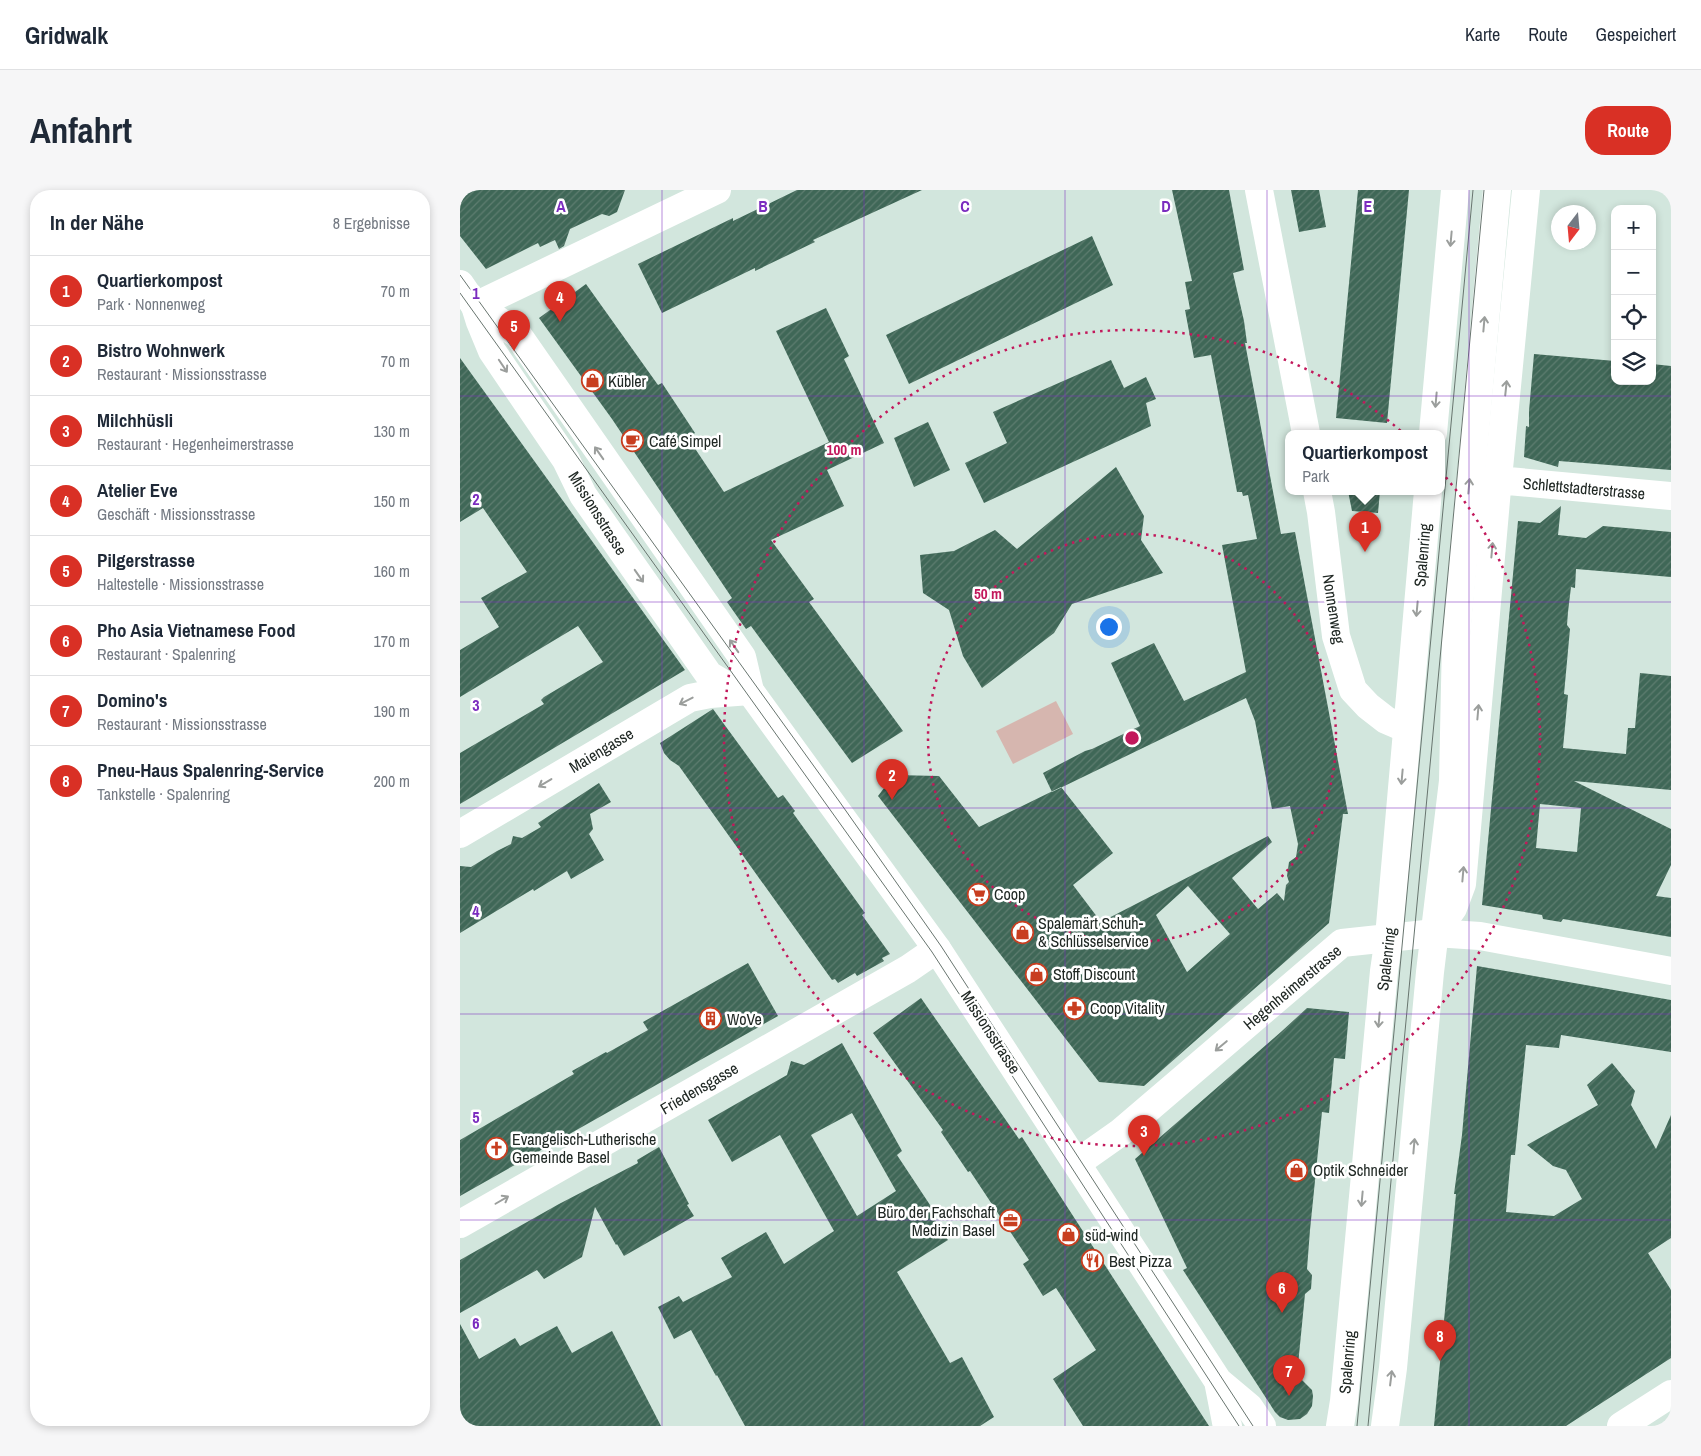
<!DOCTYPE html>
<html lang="de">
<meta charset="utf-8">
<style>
:root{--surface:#fff;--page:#f6f6f7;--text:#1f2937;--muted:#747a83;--line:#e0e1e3;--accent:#d93025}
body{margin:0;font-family:"Archivo Narrow",sans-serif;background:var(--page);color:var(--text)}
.controls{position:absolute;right:15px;top:15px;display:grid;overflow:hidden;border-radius:10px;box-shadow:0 2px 8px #0003}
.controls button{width:45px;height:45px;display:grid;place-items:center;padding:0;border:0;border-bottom:1px solid var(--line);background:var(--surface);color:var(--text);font:25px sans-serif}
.compass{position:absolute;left:1091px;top:15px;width:45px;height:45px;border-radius:50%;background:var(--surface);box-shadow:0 2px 8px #0003;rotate:196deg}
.you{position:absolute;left:648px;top:436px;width:18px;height:18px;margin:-12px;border:4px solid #fff;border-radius:50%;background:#1a73e8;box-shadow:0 0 0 8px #1a73e833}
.badge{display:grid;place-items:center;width:32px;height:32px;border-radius:50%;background:var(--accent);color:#fff;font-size:16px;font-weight:700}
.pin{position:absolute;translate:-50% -41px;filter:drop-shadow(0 1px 2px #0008)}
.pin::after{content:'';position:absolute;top:26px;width:18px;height:15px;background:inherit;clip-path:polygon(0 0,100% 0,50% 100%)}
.popup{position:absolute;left:825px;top:240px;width:160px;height:65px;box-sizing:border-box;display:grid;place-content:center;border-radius:10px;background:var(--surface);filter:drop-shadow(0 1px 4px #0005);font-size:16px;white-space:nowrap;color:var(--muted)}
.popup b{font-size:19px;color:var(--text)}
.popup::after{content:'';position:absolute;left:50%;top:100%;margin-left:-10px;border:10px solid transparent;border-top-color:var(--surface)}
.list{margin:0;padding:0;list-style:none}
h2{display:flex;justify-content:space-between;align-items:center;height:65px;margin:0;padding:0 20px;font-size:21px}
h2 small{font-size:16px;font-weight:400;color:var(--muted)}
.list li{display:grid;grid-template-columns:32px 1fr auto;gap:15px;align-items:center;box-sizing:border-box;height:70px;padding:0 20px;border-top:1px solid var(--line)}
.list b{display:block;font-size:19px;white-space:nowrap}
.list p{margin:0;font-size:16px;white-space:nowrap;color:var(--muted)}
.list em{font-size:16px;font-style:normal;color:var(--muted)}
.icon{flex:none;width:28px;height:28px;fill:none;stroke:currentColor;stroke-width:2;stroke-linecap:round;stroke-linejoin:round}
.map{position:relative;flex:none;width:1211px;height:1236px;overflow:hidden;border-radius:20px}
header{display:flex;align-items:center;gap:30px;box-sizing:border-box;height:70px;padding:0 25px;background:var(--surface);border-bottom:1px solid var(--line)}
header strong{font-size:24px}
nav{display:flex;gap:28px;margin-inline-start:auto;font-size:18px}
.intro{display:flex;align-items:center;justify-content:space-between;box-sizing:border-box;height:120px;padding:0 30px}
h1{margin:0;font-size:35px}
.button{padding:12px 22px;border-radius:20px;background:var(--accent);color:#fff;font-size:18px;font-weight:700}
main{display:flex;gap:30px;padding:0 30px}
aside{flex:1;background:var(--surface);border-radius:20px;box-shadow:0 2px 8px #0003}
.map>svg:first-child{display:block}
.park{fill:#d6b6af}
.building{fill:url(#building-hatch);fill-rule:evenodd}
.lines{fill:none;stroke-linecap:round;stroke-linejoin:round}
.minor{stroke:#fff;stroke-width:28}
.major{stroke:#fff;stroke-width:28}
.tram{stroke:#68756f;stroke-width:1}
.oneway{stroke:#9b9e9c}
.grid{fill:none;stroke:#7b2cbf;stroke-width:1;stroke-opacity:0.55}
.ring{fill:none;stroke:#c2185b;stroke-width:2.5;stroke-dasharray:2.5 5}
.labels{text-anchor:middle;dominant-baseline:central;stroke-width:5;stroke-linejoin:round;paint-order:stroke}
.poi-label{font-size:16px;fill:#202824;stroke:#fff;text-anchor:start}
.street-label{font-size:16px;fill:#202824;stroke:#fff}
.grid-label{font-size:16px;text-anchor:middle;font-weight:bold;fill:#7b2cbf;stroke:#fff;stroke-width:5;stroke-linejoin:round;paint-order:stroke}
.centre{fill:#c2185b;stroke:#fff;stroke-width:2.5}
.ring-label{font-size:15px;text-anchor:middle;font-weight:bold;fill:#c2185b;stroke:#fff;stroke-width:5;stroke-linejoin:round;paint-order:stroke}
</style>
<header>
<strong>Gridwalk</strong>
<nav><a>Karte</a><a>Route</a><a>Gespeichert</a></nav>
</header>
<div class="intro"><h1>Anfahrt</h1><a class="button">Route</a></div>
<main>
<aside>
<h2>In der Nähe<small>8 Ergebnisse</small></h2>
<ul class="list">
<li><span class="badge">1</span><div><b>Quartierkompost</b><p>Park · Nonnenweg</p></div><em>70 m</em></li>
<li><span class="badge">2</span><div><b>Bistro Wohnwerk</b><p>Restaurant · Missionsstrasse</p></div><em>70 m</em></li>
<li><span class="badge">3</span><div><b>Milchhüsli</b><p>Restaurant · Hegenheimerstrasse</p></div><em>130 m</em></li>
<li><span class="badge">4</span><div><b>Atelier Eve</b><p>Geschäft · Missionsstrasse</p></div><em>150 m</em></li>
<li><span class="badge">5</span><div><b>Pilgerstrasse</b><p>Haltestelle · Missionsstrasse</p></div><em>160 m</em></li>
<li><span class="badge">6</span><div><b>Pho Asia Vietnamese Food</b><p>Restaurant · Spalenring</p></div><em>170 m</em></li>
<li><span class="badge">7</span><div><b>Domino's</b><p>Restaurant · Missionsstrasse</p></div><em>190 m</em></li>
<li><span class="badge">8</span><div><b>Pneu-Haus Spalenring-Service</b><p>Tankstelle · Spalenring</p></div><em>200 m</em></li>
</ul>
</aside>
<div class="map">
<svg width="1211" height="1236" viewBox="0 0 1211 1236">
<defs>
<pattern id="building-hatch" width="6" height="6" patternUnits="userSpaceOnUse" patternTransform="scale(1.25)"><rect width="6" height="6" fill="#3f6757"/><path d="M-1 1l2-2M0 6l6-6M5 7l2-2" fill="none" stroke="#5e7d70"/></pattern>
</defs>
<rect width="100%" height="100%" fill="#d2e6dd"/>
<!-- park -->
<path class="park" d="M596,511l17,33 -60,30 -17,-33z"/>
<!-- building -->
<path class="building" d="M0,0h165l-8,22 -8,4 -7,-2 -32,15 -6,17 -5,3 -4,-9 -15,7 -2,-4 -52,26 -26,-33z
M337,0h125l-109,50 2,2 -60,29v-3l-93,45 -24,-49 95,-46v3z
M712,0h57l15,80 -11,3 11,48 3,22h-2l36,191 14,-2 53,282h-5l-14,109 -185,163 -45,-4 -221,-286 16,-21 45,1 40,51 82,-40 52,66 -40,32 28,37 167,-86 4,6 -40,36 26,31 19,-16 7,8 2,-16 3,-3 -2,-6 2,-14 7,-5 2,-13 -8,-38 -18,3 -17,-88 -9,-23 -194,94 -9,-19 42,-22 7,-2 48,-23 -29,-63 43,-20 30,58 62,-29 -24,-127 35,-6 -9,-44 -5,1 -1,-4h-5l-26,-137 -17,3 -9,-48 5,-1 -5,-27 7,-1zM728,696l42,48 -43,38 -31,-57z
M831,0h28l7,37 -27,5z
M898,0h51l-22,233 -51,-5z
M632,46l21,49 -204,99 -23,-49z
M126,94l72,101 4,-2 33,50 -7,5 36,54 105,-50 -53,-111 50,-23 23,48 -5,3 40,84 -57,27 17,36 -73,34 43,59 -5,3 94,129 -51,32 -101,-137 -5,3 -19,-27 5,-4 -120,-179 -73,-101z
M1074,164l81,7v20h37v-17l19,2v104l-112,-9 -1,6 -34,-10 2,-31 3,1v-16z
M0,168l225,312 -225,134v-51l84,-49 -3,-4 3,-3 59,-35 -25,-36 -118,71v-47l39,-23 -18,-29 46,-26 -44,-64 -23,14z
M651,170l13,28 22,-11 10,22 -10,4 5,23 -167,77 -19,-40 42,-20 -14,-31z
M468,232l22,48 -36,17 -20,-49z
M656,277l28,49 -3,24 22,33 -91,31 -18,29 -72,55 -19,-32 -14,-46 -26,-17 -3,-38 34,-4 41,-21 22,19z
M888,301h32l-2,22 -26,-2z
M1101,316l-3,29 28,3 17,-12 68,6v45l-95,-8 -1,19 -4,-1 -3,25 -1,13 3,4 -6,65 4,1 -5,53 63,6 2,-26h7l5,-55 31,3v114l-97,-9 97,48v36l-15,31 15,2v39l-108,-18 -2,3 -18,-3 -1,-4 -60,-10 36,-384 22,2zM1080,614l41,4 -4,44 -41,-4z
M253,519l65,89 5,-3 12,16 -2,2 72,100 -3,2 28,39 -8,4 2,3 -27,15 -2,-3 -17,10 -3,-4 -3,1 -153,-214 -9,-6 -6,-7 -4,-10z
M139,593l12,19 -21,12 3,15 -4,5 15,26 -33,19 -4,-8 -33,20 -1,-2 -73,44v-67l11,1 26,-16 14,-7 2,-8 9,2 19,-11 -3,-4z
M288,773l30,53 -318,180v-56l114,-66 -2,-3 34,-19 1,1 41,-23 -5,-8z
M1017,776l194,34v52l-110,-17 -2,13 -33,-3 -11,110h-4l-5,57 48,4 28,-17 -16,-29 -13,-4 -26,-21 71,-40 -11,-20 25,-22 23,28 -4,14 25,44 15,-34v123l-23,15 23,37v68l-105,68h-132l22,-232h-2l8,-59z
M461,808l98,141 3,-2 187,289h-126l-30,-47 43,-29 -40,-62 -13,8 -20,-32 6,-4 -59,-89 -2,1 -27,-40 2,-2 -70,-97z
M847,818l42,4 -4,47 -11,-1 -5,55 -7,-1 -12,118 -3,39 5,6 -1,14 -6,5 -8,81 15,15 1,6 -1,10 -5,8 -7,5 -12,1 -8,-3 -5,-5 -92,-142 4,-2 -52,-109 147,-128z
M382,853l60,108 -5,4 35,53 -3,3 19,29 -51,32 53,91 12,-6 32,60 -14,9h-235l-28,-51 -1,1 -25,-46 -17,9 -16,-32 21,-11 4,6 49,-25 -11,-19 45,-26 18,32 50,-33 -54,-96 -48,27 -24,-42 79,-45 4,-14 13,4zM392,923l44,78 -39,25 -46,-81z
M199,957l30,57 -2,1 7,11 -70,40 -7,-12 -1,1 -21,-38 -13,50 -38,22 -7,-9 -77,43v-53l99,-56 79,-41 -1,-3z
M0,1134l19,35 36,-21 5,8 37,-20 15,27 40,-22 49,95h-201z"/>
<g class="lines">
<!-- minor -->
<path class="minor" d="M799,0l47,243
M15,116l242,-116
M1037,290l174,16
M857,301l4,21 15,124 17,54 15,16 18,14 21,9
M0,644l230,-136 20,-4 40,-3
M975,743l18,-25 9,-24 35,-395 29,-299
M617,973l44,-31 221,-189 93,-10 45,3 191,35
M0,1034l448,-255 29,-20
M1161,1236l50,-32"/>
<!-- major -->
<path class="major" d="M0,94l15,22 5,16 12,29 74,109 17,35 126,180 15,9 26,7
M15,116l12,6 31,23 224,322 8,34 187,258 281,432 31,26 13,19
M973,243l22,-243
M758,1191l8,41 2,4
M880,1236l4,-25 40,-430 5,-34 39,-446
M925,1236l8,-58 37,-396 23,-191 3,-142 41,-449"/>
<!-- tram -->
<path class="tram" d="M0,85l379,526 102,145 312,480
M0,103l472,659 307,474
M897,1236l116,-1236
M908,1236l116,-1236"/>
</g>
<!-- one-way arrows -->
<defs><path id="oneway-shaft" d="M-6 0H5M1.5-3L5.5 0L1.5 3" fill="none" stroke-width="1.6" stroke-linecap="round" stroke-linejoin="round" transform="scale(1.25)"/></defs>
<g class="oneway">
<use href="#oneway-shaft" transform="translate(991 49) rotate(95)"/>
<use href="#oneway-shaft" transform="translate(1024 134) rotate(-85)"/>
<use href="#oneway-shaft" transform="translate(43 176) rotate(56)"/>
<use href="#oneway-shaft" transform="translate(1046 198) rotate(-84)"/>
<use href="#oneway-shaft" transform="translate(976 210) rotate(95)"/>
<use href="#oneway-shaft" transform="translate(139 263) rotate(-125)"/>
<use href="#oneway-shaft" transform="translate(1009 296) rotate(-85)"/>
<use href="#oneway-shaft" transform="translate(1032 360) rotate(-85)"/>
<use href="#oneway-shaft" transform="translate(179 386) rotate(55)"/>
<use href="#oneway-shaft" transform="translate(957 419) rotate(95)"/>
<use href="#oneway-shaft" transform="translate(274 456) rotate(-125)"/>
<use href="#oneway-shaft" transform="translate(226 511) rotate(153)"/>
<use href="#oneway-shaft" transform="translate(1018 522) rotate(-85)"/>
<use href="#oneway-shaft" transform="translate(942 587) rotate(95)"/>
<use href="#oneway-shaft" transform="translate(85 593) rotate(149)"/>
<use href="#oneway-shaft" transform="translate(1003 684) rotate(-85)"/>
<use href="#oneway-shaft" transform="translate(919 830) rotate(95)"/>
<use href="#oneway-shaft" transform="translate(761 856) rotate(140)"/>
<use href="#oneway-shaft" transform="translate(954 956) rotate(-85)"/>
<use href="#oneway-shaft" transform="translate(902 1009) rotate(95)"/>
<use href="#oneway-shaft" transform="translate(42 1010) rotate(-30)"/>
<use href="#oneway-shaft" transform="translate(931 1188) rotate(-83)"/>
</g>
<!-- grid -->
<path class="grid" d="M202,0v1236M404,0v1236M605,0v1236M807,0v1236M1009,0v1236M0,206h1211M0,412h1211M0,618h1211M0,824h1211M0,1030h1211"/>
<!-- distance rings -->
<g class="ring">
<circle cx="672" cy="548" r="204"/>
<circle cx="672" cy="548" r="408"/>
</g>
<!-- icons -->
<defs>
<symbol id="shop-ring" viewBox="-11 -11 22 22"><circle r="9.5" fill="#fff" stroke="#c83e20" stroke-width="1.5"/><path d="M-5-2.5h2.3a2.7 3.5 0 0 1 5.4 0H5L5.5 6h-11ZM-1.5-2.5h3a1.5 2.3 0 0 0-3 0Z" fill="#c83e20"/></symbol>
<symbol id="cafe-ring" viewBox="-11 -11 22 22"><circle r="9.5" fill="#fff" stroke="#c83e20" stroke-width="1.5"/><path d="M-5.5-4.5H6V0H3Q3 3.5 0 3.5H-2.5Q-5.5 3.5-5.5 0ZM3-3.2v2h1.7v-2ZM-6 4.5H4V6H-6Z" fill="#c83e20"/></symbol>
<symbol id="supermarket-ring" viewBox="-11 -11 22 22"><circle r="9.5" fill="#fff" stroke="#c83e20" stroke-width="1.5"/><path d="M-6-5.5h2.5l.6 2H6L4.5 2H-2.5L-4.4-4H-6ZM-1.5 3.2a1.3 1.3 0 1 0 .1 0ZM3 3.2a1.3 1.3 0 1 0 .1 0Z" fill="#c83e20"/></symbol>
<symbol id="pharmacy-ring" viewBox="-11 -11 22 22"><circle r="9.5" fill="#fff" stroke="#c83e20" stroke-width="1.5"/><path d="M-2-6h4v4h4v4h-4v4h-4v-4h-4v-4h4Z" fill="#c83e20"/></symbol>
<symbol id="building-ring" viewBox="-11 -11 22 22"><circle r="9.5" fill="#fff" stroke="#c83e20" stroke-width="1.5"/><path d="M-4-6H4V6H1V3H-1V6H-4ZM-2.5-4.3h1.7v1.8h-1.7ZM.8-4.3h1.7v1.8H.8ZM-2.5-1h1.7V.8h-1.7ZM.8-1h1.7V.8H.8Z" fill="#c83e20"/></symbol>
<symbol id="church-ring" viewBox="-11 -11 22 22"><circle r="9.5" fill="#fff" stroke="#c83e20" stroke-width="1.5"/><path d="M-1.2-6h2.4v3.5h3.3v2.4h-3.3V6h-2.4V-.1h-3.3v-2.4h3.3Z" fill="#c83e20"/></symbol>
<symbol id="office-ring" viewBox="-11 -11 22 22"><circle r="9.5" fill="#fff" stroke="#c83e20" stroke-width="1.5"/><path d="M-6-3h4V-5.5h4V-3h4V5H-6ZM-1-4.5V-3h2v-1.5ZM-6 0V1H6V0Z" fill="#c83e20"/></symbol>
<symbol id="restaurant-ring" viewBox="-11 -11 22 22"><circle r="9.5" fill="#fff" stroke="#c83e20" stroke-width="1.5"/><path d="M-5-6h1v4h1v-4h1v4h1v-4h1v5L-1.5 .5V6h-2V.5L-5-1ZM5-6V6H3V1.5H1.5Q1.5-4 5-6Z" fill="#c83e20"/></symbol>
</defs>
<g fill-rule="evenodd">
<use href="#shop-ring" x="120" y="178" width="25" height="25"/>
<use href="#cafe-ring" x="160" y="238" width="25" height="25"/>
<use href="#supermarket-ring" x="506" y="692" width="25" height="25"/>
<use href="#shop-ring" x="550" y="730" width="25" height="25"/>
<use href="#shop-ring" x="564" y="772" width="25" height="25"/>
<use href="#pharmacy-ring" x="602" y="806" width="25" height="25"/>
<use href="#building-ring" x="238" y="816" width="25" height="25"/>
<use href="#church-ring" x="24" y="946" width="25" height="25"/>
<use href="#shop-ring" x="824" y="968" width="25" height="25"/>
<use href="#office-ring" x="538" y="1018" width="25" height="25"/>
<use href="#shop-ring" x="596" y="1032" width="25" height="25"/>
<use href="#restaurant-ring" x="620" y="1058" width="25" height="25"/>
</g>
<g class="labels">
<!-- poi labels -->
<g class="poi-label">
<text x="148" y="191">Kübler</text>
<text x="189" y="251">Café Simpel</text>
<text x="534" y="704">Coop</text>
<text x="578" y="733">Spalemärt Schuh-<tspan x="578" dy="18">&amp; Schlüsselservice</tspan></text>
<text x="593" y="784">Stoff Discount</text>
<text x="630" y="818">Coop Vitality</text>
<text x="267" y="829">WoVe</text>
<text x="52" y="949">Evangelisch-Lutherische<tspan x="52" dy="18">Gemeinde Basel</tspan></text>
<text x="853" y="980">Optik Schneider</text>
<text x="535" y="1022" text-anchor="end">Büro der Fachschaft<tspan x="535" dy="18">Medizin Basel</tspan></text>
<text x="625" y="1045">süd-wind</text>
<text x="649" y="1071">Best Pizza</text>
</g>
<!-- street labels -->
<g class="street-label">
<text transform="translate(1124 298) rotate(5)">Schlettstadterstrasse</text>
<text transform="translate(138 323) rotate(58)">Missionsstrasse</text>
<text transform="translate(962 365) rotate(-85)">Spalenring</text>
<text transform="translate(874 419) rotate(81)">Nonnenweg</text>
<text transform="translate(141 560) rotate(-31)">Maiengasse</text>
<text transform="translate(926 769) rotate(-83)">Spalenring</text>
<text transform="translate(832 797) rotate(-40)">Hegenheimerstrasse</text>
<text transform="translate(531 842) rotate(57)">Missionsstrasse</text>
<text transform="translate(239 898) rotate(-30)">Friedensgasse</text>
<text transform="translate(887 1172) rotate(-85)">Spalenring</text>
</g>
</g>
<g class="grid-label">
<text x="101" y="22">A</text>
<text x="303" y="22">B</text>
<text x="505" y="22">C</text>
<text x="706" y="22">D</text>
<text x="908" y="22">E</text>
<text x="16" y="109">1</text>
<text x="16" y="315">2</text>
<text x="16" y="521">3</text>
<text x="16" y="727">4</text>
<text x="16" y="933">5</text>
<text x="16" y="1139">6</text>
</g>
<circle cx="672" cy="548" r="8" class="centre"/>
<g class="ring-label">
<text x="384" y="265">100 m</text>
<text x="528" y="409">50 m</text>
</g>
</svg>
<div class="controls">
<button>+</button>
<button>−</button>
<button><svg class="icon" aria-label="locate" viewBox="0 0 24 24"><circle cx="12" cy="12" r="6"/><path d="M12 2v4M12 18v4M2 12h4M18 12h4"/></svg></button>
<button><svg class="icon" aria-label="layers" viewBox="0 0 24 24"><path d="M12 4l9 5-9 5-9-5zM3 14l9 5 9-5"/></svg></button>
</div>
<svg class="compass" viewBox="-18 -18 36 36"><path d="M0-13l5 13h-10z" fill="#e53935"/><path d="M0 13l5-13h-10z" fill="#747a83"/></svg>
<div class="you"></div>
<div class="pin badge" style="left:905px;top:362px">1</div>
<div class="popup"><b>Quartierkompost</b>Park</div>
<div class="pin badge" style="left:432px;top:610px">2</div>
<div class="pin badge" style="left:684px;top:966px">3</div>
<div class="pin badge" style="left:100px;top:132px">4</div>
<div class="pin badge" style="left:54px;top:161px">5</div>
<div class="pin badge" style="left:822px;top:1123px">6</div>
<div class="pin badge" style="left:829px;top:1206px">7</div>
<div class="pin badge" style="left:980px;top:1171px">8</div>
</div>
</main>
